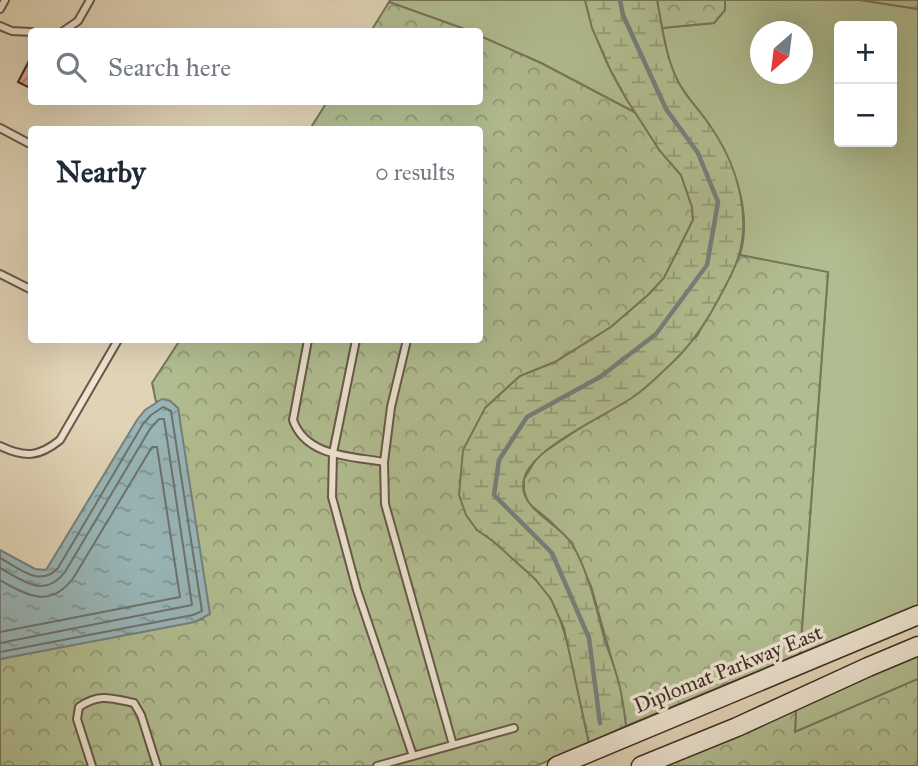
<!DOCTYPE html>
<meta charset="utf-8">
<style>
:root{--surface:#fff;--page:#f2f2f3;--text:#1f2937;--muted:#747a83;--line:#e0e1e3}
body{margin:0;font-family:"IM FELL Great Primer",serif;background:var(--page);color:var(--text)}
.controls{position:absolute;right:21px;top:21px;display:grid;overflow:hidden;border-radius:7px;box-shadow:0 7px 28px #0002}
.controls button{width:63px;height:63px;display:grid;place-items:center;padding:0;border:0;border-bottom:2px solid var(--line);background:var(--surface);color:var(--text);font:35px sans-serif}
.compass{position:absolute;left:750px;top:21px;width:63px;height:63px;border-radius:50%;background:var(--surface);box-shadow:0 7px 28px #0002;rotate:208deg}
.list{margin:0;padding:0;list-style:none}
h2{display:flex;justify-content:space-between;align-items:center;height:91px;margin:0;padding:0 28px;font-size:30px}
h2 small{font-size:23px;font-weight:400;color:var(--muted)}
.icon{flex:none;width:38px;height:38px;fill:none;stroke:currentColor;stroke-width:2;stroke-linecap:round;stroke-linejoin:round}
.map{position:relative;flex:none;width:918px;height:766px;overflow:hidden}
.search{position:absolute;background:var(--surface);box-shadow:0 7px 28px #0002;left:28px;top:28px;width:455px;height:77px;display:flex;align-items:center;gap:18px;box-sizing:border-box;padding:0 24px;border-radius:7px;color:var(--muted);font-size:26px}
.panel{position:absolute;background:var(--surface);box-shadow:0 7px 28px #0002;left:28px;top:126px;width:455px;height:217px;border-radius:7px}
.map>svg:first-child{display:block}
.green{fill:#b1bd90;stroke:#78765b;stroke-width:2;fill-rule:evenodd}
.forest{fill:url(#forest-crowns);stroke:#78765b;stroke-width:2}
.wetland{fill:url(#wetland-marsh);stroke:#78765b;stroke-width:2}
.water{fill:url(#water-ripples);stroke:#75807e;stroke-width:2}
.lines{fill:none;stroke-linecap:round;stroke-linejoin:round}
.shore{stroke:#6c726f;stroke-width:2}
.stream{stroke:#75807e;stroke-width:4.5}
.building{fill:url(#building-hatch);stroke:#402e26;stroke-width:2}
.service-casing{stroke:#68584a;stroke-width:10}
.secondary-casing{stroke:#402e26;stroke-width:21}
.service{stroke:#ece3d0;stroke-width:6}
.secondary{stroke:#ece3d0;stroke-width:18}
.labels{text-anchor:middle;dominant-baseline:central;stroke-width:7;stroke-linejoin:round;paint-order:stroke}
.street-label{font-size:21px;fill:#402e26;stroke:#ece3d0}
</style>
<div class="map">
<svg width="918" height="766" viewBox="0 0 918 766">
<defs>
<pattern id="forest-crowns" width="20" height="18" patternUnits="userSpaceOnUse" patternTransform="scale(1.75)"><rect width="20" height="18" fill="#b1bd90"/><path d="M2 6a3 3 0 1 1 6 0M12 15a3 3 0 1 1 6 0" fill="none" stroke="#919a75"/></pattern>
<pattern id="wetland-marsh" width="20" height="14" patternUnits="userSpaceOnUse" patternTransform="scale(1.75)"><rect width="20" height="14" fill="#b1bd90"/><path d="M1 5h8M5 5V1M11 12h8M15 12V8" fill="none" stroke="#919a75"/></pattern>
<pattern id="water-ripples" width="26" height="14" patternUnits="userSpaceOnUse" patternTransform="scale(1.75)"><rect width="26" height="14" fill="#98b6b8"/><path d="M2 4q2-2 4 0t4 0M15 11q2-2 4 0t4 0" fill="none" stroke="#7d9495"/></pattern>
<pattern id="building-hatch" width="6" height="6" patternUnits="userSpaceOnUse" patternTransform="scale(1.75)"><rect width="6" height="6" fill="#dca88c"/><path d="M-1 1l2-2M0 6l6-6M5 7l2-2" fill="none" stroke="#b48972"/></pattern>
</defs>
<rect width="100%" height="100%" fill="#e1d4b6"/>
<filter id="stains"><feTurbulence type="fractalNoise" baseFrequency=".00286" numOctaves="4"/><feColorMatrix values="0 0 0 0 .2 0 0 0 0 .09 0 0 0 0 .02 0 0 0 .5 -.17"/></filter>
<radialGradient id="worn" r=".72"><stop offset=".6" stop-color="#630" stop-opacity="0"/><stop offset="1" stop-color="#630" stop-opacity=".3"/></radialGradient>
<!-- green -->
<path class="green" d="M390,0h195c10,40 27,79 51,113l-95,-50 -61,-27v-4l-10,-1 -81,-29z
M725,0h135l58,9v597l-118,48 28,-381 -88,-18c13,-45 -7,-94 -32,-132 -10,-15 -23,-27 -31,-43 -9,-17 -11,-34 -15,-52l52,-5 11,-13zM839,26h53v116h-53zM760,32h42v42h-42z
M918,655v24l-123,53 1,-24z"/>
<!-- forest -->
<path class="forest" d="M657,0h68v10l-11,13 -52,5z
M860,0h58v9z
M389,2l81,29h-99z
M480,36l61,27 95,50 24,38 21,24 11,32 1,13 -29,58 -16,17 -37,32 -56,35 -35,14 -35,32 -8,122c22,14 62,48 75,71 19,37 27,100 37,142l-53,23h-536v-107l203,-40 -25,-211c-7,-6 -13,-10 -22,-6l-4,-19 28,-43h300v-210l-170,-1 17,-27h153z
M740,255l88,17 -28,382 -174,72 -7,-41 -28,-99 -20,-44 -22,-22 -21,-17 -4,-13v-11l14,-23 39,-26 120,-94z
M918,679v87h-255l133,-58 -1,24z"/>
<!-- wetland -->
<path class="wetland" d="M585,0h72c5,26 8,53 19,77 7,17 20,29 30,43 32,43 51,105 25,155 -16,32 -32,62 -58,87 -13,12 -26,26 -40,35 -27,19 -101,50 -109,82 -8,29 35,44 48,65 16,27 23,59 31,90 5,17 12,33 16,50 4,14 5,28 7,42l-37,17 -25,-115 -13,-29 -16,-20 -42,-38 -16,-11 -11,-15 -7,-20 4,-45 22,-42 35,-32 35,-14 56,-35 37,-32 16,-17 29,-58 -1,-13 -11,-32 -21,-24 -33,-51 -17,-31 -18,-41z"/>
<!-- water -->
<path class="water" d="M162,399l8,2 8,7 32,206 -15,8 -195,37v-109l35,19 11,1 91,-150 8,-10z"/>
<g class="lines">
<!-- shore -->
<path class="shore" d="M0,558c19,10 40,30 58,10l85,-144 8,-9 12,-8 8,4 31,200 -9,4 -193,37
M0,568c24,13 44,31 65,4l85,-143 9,-10h5l28,186 -192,38
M0,580c28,16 51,29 74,-3l78,-130h5l23,150 -180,35"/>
<!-- stream -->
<path class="stream" d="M600,723l-11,-85 -37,-85 -58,-58 5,-35 28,-43 73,-40 56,-43 51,-69 11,-63 -20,-49 -32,-44 -43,-94 -3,-15"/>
</g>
<!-- building -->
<path class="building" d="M32,55v34l-14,-7z"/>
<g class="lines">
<defs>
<path id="service" d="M0,9l5,-9
M0,26l12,5 20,1
M62,32l16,-11 12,-21
M0,128l32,17
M0,274l32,16
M308,340l-15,80c13,37 58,36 91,42
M356,340l-23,113 -1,44 25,93 56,166
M407,340l-16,67 -7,55 1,42 68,241
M0,446c25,12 39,11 60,-6l58,-100
M92,766l-15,-47 2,-12c20,-14 32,-9 55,-4l7,12 16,51
M377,766l137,-38"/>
<path id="secondary" d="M557,766l361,-151
M641,766l96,-39 131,-60 50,-21"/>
</defs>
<!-- service casing -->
<use href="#service" class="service-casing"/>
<!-- secondary casing -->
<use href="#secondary" class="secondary-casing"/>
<!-- service -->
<use href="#service" class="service"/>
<!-- secondary -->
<use href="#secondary" class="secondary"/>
</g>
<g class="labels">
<!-- street labels -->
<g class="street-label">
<text transform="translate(728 669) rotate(-22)">Diplomat Parkway East</text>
</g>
</g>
<rect width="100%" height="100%" filter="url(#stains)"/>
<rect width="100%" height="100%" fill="url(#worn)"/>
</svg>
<div class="controls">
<button>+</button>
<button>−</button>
</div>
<svg class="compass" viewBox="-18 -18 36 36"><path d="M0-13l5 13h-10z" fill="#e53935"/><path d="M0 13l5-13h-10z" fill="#747a83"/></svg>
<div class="search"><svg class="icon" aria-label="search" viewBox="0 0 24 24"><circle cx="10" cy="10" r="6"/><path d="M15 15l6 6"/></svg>Search here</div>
<section class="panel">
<h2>Nearby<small>0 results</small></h2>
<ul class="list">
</ul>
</section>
</div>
